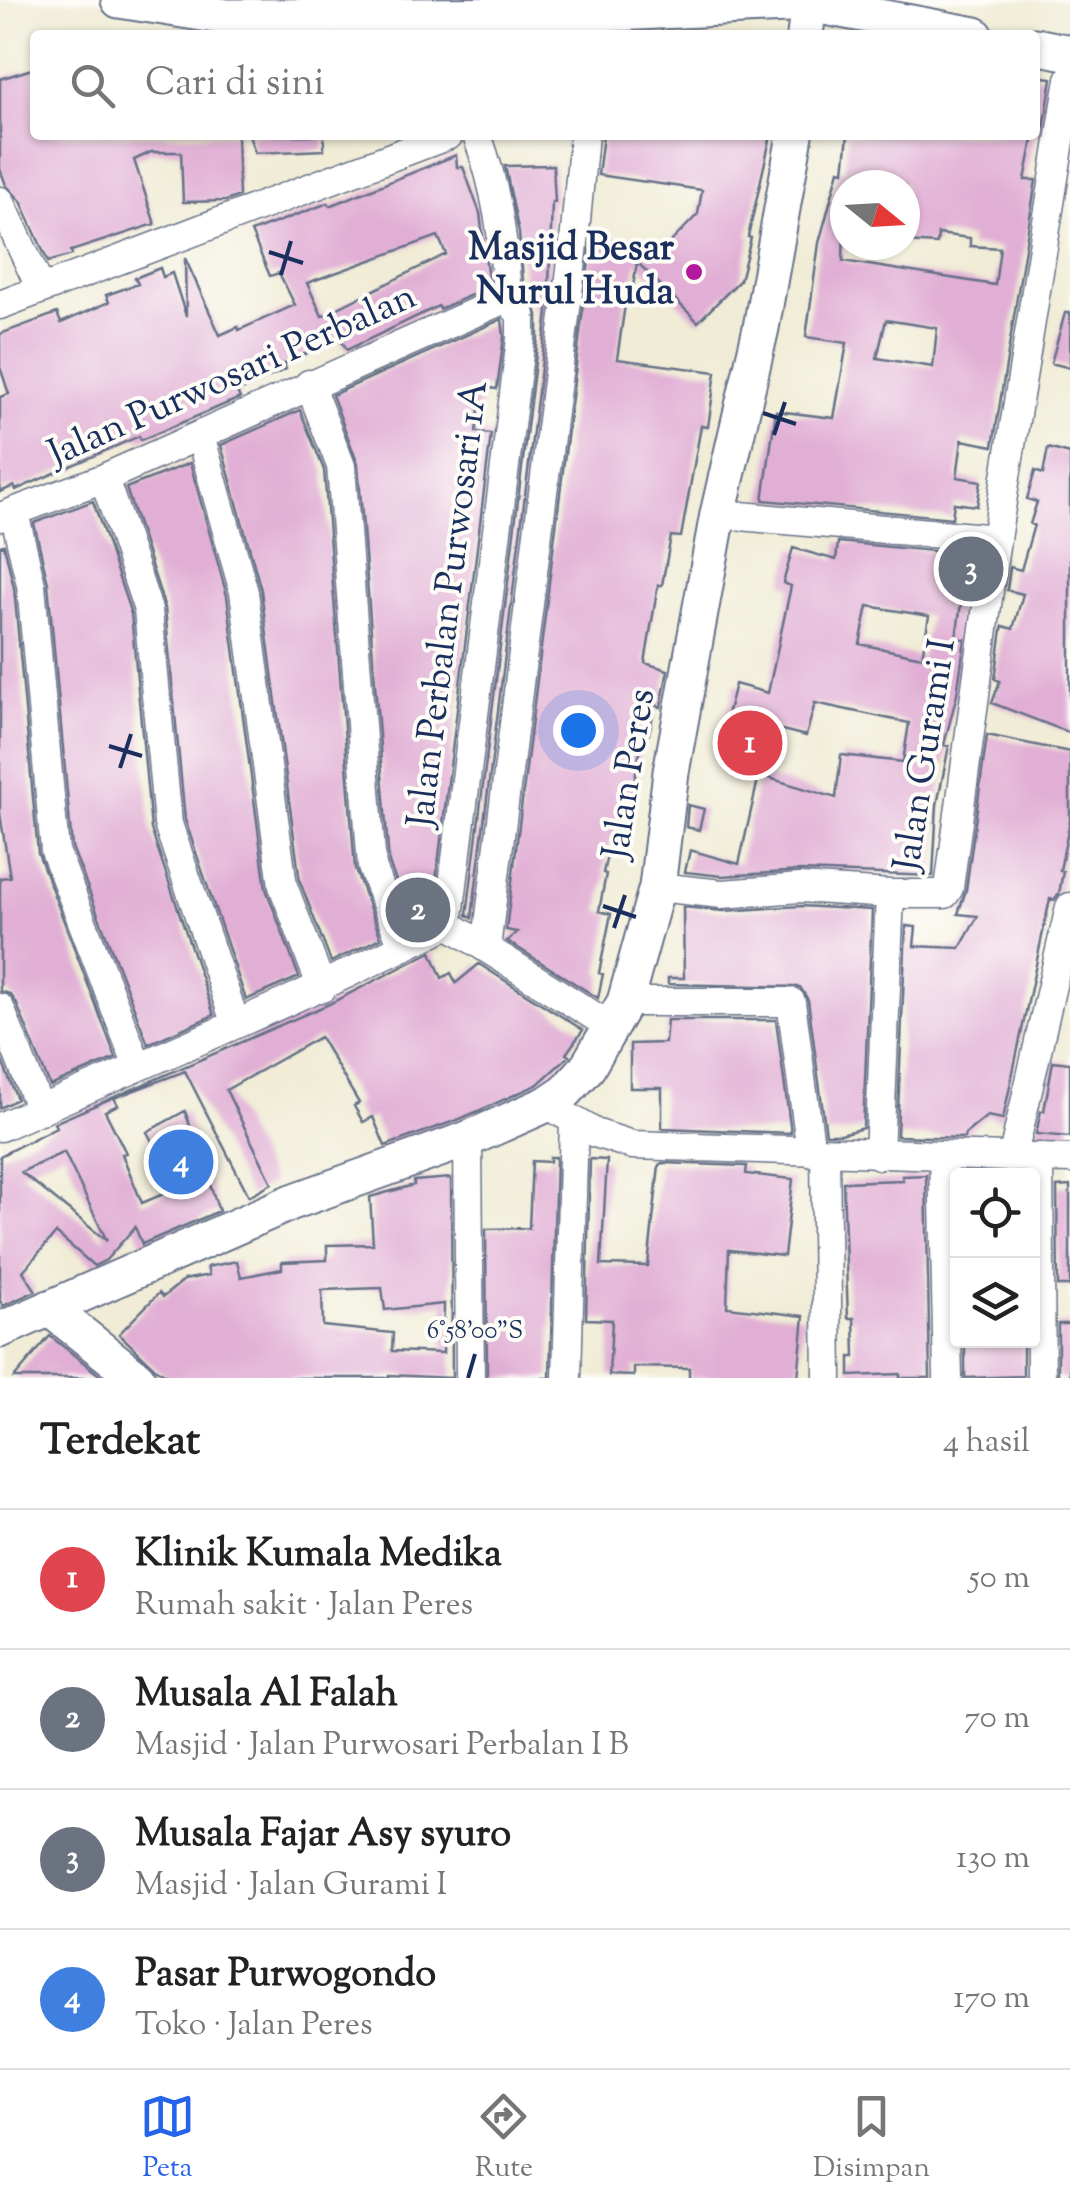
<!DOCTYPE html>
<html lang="id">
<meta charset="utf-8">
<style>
:root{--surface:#fff;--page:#f2f2f2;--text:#222;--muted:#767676;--line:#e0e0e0;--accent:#2563eb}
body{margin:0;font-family:"Sorts Mill Goudy",serif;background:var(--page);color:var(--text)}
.controls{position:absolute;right:30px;bottom:30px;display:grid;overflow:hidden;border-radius:10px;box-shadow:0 2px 8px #0004}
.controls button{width:90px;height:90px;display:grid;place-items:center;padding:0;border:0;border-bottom:2px solid var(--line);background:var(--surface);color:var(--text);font:50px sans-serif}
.compass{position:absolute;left:830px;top:170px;width:90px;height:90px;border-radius:50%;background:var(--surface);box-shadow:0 2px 8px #0004;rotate:108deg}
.you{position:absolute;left:578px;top:730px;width:35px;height:35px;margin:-25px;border:8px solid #fff;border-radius:50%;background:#1a73e8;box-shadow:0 0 0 15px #1a73e833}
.badge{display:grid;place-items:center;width:65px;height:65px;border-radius:50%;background:var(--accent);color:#fff;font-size:32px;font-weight:700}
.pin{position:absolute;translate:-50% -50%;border:5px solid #fff;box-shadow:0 2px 10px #0006}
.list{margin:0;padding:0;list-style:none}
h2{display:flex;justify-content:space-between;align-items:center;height:130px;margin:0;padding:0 40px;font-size:42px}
h2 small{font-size:32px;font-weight:400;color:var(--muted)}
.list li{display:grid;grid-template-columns:65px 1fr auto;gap:30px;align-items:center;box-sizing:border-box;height:140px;padding:0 40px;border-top:2px solid var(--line)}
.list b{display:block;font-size:38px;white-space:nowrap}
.list p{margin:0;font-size:32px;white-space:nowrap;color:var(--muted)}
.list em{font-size:32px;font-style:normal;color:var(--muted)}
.icon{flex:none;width:55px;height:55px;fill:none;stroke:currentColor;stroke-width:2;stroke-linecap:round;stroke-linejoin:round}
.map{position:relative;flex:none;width:1070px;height:1378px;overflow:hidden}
.search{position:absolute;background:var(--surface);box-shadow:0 2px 8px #0004;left:30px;right:30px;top:30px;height:110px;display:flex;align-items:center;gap:25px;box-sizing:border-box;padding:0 35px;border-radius:10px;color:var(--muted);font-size:38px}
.sheet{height:690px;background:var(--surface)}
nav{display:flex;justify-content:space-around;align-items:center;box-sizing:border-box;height:140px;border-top:2px solid var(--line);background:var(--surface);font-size:28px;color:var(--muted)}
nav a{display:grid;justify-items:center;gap:5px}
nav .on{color:var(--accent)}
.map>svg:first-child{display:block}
.building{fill:#e1afd5;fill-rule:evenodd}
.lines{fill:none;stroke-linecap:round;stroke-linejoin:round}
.minor-casing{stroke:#667188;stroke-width:31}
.tertiary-casing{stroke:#667188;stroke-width:39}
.minor{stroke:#fff;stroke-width:28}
.tertiary{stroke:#fff;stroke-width:35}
.ticks{fill:none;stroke:#1b2f5e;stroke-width:4}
.poi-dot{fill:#b5179e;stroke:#fdfcf7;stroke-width:4}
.labels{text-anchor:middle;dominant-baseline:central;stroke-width:8;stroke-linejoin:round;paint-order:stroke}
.poi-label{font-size:38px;font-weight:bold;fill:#1b2f5e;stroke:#fdfcf7;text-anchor:end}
.street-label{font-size:38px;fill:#1b2f5e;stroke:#fdfcf7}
.ticks-label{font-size:25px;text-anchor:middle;fill:#1b2f5e;stroke:#fdfcf7;stroke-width:8;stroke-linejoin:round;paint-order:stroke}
</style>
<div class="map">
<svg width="1070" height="1378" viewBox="0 0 1070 1378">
<rect width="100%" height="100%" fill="#fdfcf7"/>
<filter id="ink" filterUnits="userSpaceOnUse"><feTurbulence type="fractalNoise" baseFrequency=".01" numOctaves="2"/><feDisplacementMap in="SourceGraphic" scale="20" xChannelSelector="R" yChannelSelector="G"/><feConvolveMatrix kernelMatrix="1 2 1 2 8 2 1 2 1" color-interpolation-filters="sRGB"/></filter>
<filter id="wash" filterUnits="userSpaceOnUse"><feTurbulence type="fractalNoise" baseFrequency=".0048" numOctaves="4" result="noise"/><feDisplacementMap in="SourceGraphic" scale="40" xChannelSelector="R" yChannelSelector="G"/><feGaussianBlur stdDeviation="2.25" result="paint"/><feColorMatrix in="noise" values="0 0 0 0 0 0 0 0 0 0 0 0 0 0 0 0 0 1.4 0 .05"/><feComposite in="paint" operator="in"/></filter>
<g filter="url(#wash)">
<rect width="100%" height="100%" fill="#f0ecd6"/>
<g id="blocks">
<!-- building -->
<path class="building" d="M35,68v67h202l2,61 -13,5 -43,1 -2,-50h-30l-17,8 21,64 -84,27 1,4 -24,7 -27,-61 -15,-16 -6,-16v-90z
M1035,76l17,2 -9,57 -8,-1z
M249,135h75v15l-69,3z
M603,135h35l51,7 1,-7h81l-23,102 3,1 -11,42 -42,42 -61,-60 -6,37 -5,-1 -9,61 99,13 -8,55 -7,-1 -20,111 -10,-1 -9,49h-4l-13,78 23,7 -6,31 -1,6 -6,-2 -6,29 -5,-1 -22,107 -11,-2 -8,35 3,1 -7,37 12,3 -12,59 4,1 -5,24 -91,-57 10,-9 -11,-2 86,-694 72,13 34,-35 4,-24 -104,-15z
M848,135h186l-9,45h11l-43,266 -31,-6 -5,37 24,4 -4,25 -23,-3 -2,15 -189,-18 13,-89 58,7 13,-75 -41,-6 13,-94 20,-73 5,1zM845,185h60v57l32,2 1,-10 32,4v8l30,2 -5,37 -152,-24zM886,320l51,8 -4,39 -56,-9z
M456,155l1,12h6l17,46 9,74 -49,22 -2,-3 -91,44 -6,-10 -34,13 -23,11 2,5 -49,23 3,6 -99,42 -2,-4 -123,54 -2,-4 -14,6v-95l9,-3 -9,-27v-33l57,-21 4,10 48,-21 -3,-7 32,-11 -3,-6 25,-10 3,9 9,-4 14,43 -1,-58 35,77 18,-8 1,3 56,-25 -16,-32 -9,3 -19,-44 77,-29 2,3zM438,236l8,18 -124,62 -15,-33z
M553,165l2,37h-3l-4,110 -76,606 -5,-3 71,-577v-24l-14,-23 -5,-58 -14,-67z
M1065,313h5v55l-19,-5z
M502,319l2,18 -7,52 -15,-2 -6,45 15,2 -59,479 -20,9 -23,-59 -31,-399 -26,-69z
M300,410l24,60 31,399 26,69 -50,24 -31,-80 -39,-292 -40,-145z
M1048,448l22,6v279l-78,-30 8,-22 -5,-2 7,-50 1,-3 10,3 10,-35 -16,-4 3,-23 11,3 13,-45 -4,-1 7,-22 -10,-3 8,-28 8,3z
M190,463l37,133 39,293 33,88 -53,23 -61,-180 -20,-212 -39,-120z
M93,501l38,113 20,215 63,186 -66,29 -76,-197 -24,-264 -14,-60z
M838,542l138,13 -4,29 -8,-1 -8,55 9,1 -8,55 -13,51 5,1 -12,59 -4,71 -132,-5 -79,5 -37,-4 5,-22 49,14 20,-89 77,23 5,-43 62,7 6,-39 -94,-20 -9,33 -32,-8 -12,35 -33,-10 10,-35 -12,-3 8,-31 33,9 23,-107 -8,-3 10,-35 43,12zM868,606l61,10 -7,41 -62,-13z
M4,545l10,43 24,265 78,205 -66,28 -34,-84 -6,-8 -10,-3v-113l10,-1 -10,-64v-267z
M987,735l83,17v69l-10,49 3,1 -4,23 -5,6 -4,-1 -47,220 -16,-3 -22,18 -1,4 -67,-2 9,-210 10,1 -2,19 46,2 18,-32 -20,-2 8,-24z
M688,805l16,4 -5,21 -13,-3z
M800,906l72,4 -9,218 -22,6h-15l-18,-134 -8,-13 -132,-3v-6h16l-1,-71 40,4z
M431,952l11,26 9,-5 5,10 23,-19 104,66 -17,24 3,2 -32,29 -77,34 -75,27 -12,-29 -10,5 -9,-16 5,-3 -39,-66 -94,53 46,93 -23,13 -64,-125 -71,27 4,7 -13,6 21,42 -4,1 20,49 36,-15 -31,-56 38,-21 34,100 -77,33 -7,-17 -29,33 -12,6 -38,-33 -33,38 13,20 -33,15 -3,-5v-145l56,-29 -2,-4 275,-119zM64,1152l43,89 -86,-69z
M667,1020h109l15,113 -129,-5v-40h-32v-44l35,-1z
M0,1056l17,43 -17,9z
M1053,1061l17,2v74l-34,-3 5,-23h3z
M550,1157h6l-6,221h-63l-1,-149 43,-1 3,-67 18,1z
M590,1159l17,1 -6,105 47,1 11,-101 3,-2 85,3 -1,8 47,5 -9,77 -55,-6 -2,57 77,9 -6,62h-109v-10l-55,-1v9l-25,-1 3,-55 -26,-1z
M926,1175l4,203h-30v-4l-50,2v-19h5l-1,-39h-6l-5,-136 60,-2 -1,-4z
M451,1178l1,200 -63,-3v3h-218l-15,-9 -37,-35 40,-41 4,4 21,-17 25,-5 -2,-8 30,-6 4,16 41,-8v-7l45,-2v-15l46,-1 -3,-47 44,-12v-4zM382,1288l3,22 59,-6 -1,49 -51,-2 1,-18 -70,-7 -1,-36z
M1070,1186v100h-12l-1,-99z
M1058,1324h12v54h-12z
M50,1336l53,42h-89z
M965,1340h58v36l-58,2z"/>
</g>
</g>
<g filter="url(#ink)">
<use href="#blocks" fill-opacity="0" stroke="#667188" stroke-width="2.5"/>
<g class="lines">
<defs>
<path id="minor" d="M477,135c20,54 27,105 30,163
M0,201l40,86
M0,305l449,-170
M309,384l32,82 31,401 31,80
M200,435l44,157 39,294 39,102
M104,478l44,132 20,214 67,198
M14,512l17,73 24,266 83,216
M718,514l278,25
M0,517l104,-39 403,-180
M657,887l65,7 78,-6 90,6
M448,924l73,-586v-23l-14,-17
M448,924l165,104
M486,948l87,-695 11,-118
M625,1002h166l20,150
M0,1008l40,102
M547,1104l48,29 37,12 438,14
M0,1127c150,-66 302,-128 448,-203
M468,1139l2,239
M825,1152l3,226
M879,1155l11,-261h55l4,-6 47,-349 74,-460
M1013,1155l57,-248
M943,1156l5,222
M1039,1157l2,221
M567,1378l7,-257"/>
<path id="tertiary" d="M119,0l108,17 348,-2 234,-11 166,31
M805,35l4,-31
M1035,46l35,7
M49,1308l88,70
M0,1330l292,-128 176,-63 79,-35 19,-13 21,-23 38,-66 32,-115 14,-115 47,-258 43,-186 34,-193"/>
</defs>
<!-- minor casing -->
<use href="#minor" class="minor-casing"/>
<!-- tertiary casing -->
<use href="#tertiary" class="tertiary-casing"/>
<!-- minor -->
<use href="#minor" class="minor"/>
<!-- tertiary -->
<use href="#tertiary" class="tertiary"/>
</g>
</g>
<!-- ticks -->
<path class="ticks" d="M269,252l34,11M281,275l10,-34M763,413l33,11M774,435l11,-33M109,746l33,10M120,768l11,-34M603,906l33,11M614,928l11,-33M468,1378l7,-24"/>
<!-- markers -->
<circle class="poi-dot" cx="694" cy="272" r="10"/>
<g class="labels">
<!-- poi labels -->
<g class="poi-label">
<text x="674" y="250">Masjid Besar<tspan x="674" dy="44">Nurul Huda</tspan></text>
</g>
<!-- street labels -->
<g class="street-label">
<text transform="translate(233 377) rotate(-24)">Jalan Purwosari Perbalan</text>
<text transform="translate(450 604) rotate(-83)">Jalan Perbalan Purwosari 1A</text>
<text transform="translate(927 755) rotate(-81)">Jalan Gurami I</text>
<text transform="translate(631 774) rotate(-81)">Jalan Peres</text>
</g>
</g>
<g class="ticks-label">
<text x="475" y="1338">6°58'00"S</text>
</g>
</svg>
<div class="controls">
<button><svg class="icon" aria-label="locate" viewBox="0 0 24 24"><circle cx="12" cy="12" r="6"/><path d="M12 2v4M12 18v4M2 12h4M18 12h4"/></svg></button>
<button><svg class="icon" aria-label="layers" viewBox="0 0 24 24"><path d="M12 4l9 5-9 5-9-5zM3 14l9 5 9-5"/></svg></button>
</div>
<svg class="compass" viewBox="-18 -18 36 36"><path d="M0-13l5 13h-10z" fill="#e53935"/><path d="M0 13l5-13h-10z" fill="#767676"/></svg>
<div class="you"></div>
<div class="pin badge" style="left:750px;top:743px;background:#e0444e">1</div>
<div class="pin badge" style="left:418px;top:910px;background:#6b7280">2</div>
<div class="pin badge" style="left:971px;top:569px;background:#6b7280">3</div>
<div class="pin badge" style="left:181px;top:1162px;background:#3f7fe0">4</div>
<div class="search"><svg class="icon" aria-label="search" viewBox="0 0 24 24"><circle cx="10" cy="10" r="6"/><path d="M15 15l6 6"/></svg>Cari di sini</div>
</div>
<section class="sheet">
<h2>Terdekat<small>4 hasil</small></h2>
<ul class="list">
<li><span class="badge" style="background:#e0444e">1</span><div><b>Klinik Kumala Medika</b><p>Rumah sakit · Jalan Peres</p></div><em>50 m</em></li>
<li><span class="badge" style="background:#6b7280">2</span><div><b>Musala Al Falah</b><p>Masjid · Jalan Purwosari Perbalan I B</p></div><em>70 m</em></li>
<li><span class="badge" style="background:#6b7280">3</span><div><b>Musala Fajar Asy syuro</b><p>Masjid · Jalan Gurami I</p></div><em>130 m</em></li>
<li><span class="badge" style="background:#3f7fe0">4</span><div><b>Pasar Purwogondo</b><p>Toko · Jalan Peres</p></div><em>170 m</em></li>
</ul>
</section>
<nav>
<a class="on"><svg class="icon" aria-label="map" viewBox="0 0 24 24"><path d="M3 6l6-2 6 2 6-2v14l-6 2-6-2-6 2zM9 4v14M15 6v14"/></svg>Peta</a>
<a><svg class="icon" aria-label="directions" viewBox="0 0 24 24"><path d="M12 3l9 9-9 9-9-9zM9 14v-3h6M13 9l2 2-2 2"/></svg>Rute</a>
<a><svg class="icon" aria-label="saved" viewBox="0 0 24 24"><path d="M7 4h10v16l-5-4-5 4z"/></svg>Disimpan</a>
</nav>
